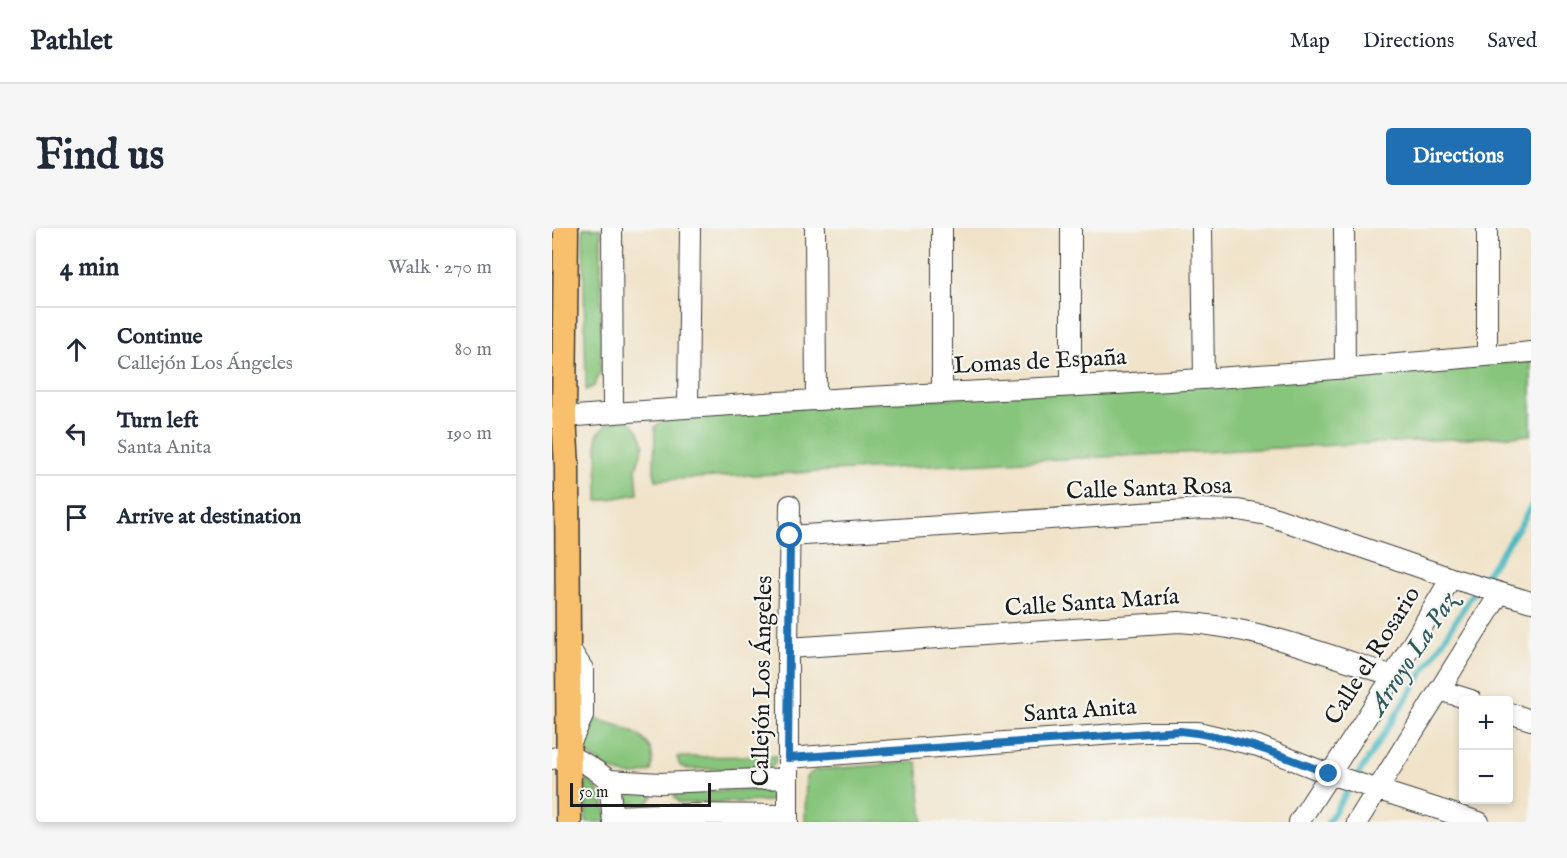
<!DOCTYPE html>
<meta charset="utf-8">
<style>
:root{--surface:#fff;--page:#f6f6f7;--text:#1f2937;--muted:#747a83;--line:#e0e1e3;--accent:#1f6fb2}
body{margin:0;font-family:"IM FELL English",serif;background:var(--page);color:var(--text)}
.controls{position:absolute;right:18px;bottom:18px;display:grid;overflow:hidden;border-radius:6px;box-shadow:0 3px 9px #0003}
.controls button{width:54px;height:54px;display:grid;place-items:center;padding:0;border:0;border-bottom:2px solid var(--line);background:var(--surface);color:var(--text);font:30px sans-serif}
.scale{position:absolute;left:18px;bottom:15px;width:141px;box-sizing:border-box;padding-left:6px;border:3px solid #1c1c1c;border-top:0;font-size:16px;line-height:21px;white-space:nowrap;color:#1c1c1c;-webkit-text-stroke:4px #f6f6f2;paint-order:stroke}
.stop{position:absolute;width:18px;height:18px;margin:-14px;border:4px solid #1f6fb2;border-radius:50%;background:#fff}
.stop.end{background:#1f6fb2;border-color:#fff;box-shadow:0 2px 6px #0008}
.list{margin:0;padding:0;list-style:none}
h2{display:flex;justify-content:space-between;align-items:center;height:78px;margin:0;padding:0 24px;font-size:26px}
h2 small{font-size:20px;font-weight:400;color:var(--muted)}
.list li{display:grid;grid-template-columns:39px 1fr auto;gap:18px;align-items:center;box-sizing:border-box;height:84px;padding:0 24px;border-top:2px solid var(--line)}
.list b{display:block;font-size:22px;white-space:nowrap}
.list p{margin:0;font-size:20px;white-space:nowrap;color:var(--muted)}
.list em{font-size:20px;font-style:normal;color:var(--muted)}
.icon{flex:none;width:33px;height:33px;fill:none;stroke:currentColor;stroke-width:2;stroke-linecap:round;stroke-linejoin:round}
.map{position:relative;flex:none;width:979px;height:594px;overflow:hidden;border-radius:6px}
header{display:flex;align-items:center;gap:36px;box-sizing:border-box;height:84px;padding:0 30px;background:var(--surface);border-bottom:2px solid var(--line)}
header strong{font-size:28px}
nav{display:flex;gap:33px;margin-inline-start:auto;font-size:21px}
.intro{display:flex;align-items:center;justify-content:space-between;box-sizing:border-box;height:144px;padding:0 36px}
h1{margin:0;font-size:42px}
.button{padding:15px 27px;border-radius:6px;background:var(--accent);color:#fff;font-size:21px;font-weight:700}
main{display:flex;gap:36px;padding:0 36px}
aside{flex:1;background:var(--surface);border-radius:6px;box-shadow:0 3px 9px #0003}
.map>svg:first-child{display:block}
.green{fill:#87c57c;stroke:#52704c;stroke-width:1.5}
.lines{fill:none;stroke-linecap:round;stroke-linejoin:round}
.stream{stroke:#49b7c0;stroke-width:6}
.minor-casing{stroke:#3c3a36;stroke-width:22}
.major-casing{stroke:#3c3a36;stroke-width:27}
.minor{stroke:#fff;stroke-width:20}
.major{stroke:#f8bf6c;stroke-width:24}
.route{stroke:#1f6fb2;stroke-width:8}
.labels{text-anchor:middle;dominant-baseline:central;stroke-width:4.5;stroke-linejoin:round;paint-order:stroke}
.street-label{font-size:24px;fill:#1c1c1c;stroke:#f6f6f2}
.water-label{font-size:26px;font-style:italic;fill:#2e5a5e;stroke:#f6f6f2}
</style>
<header>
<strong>Pathlet</strong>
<nav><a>Map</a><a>Directions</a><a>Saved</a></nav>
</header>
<div class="intro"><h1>Find us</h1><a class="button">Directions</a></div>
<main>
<aside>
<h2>4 min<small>Walk · 270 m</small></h2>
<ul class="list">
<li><svg class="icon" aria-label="ahead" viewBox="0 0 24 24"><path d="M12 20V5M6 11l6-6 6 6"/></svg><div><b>Continue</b><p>Callejón Los Ángeles</p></div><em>80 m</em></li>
<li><svg class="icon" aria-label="left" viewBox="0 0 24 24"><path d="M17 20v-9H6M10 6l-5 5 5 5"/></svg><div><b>Turn left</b><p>Santa Anita</p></div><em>190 m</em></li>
<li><svg class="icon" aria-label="arrive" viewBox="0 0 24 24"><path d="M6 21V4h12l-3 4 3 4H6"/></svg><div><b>Arrive at destination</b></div></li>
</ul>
</aside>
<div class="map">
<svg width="979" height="594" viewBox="0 0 979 594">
<rect width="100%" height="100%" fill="#f6f6f2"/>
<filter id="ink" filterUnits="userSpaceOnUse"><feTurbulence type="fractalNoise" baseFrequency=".0167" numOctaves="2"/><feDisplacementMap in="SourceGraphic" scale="12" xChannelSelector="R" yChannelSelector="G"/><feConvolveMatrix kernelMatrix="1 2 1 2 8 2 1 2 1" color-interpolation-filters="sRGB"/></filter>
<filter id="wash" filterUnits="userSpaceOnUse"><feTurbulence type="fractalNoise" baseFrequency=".008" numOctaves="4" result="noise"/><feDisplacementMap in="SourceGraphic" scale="24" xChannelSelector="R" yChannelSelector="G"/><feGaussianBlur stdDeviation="1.35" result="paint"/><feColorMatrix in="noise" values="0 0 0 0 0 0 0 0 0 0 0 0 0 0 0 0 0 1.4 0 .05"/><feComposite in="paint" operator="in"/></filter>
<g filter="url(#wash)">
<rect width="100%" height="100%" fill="#f0e3c9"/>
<!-- green -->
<path class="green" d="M31,0h18v143l-7,15 -8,4z
M979,133v74l-875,45 -2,-8 1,-45 12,-11z
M67,192h10l9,10 6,14 -8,24 2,26 -40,7 -1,-66 9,-10z
M42,491c27,6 67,17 57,52 -28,11 -40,-1 -63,-16l-2,-13z
M224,528l-1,7 -5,6h-82l-8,-3 -3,-9z
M365,534l6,60h-118l1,-45 9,-7z
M34,551c17,11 18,25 22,43h-22z
M223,562l4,5 -2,6 -97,2 -6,-6 4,-6z
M97,563l4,4c-3,11 -17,12 -25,6v-8z"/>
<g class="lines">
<!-- stream -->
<path class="stream" d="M776,594l144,-227 50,-72 9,-17"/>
</g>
</g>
<g filter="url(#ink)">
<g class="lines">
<defs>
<path id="minor" d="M60,0l1,184
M263,0l1,171
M390,0v165
M650,0l2,151
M792,0l1,141
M935,128v-128
M519,158v-158
M136,179l2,-179
M0,190c216,-18 433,-26 650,-39 110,-7 219,-17 329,-27
M238,308l412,-27 36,1 29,5 184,63 80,24
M16,418l15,23v47l-13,28
M236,420l391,-26c74,4 144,31 214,54
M887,462l32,10
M957,485l22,7
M236,530l355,-26h55l60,14 71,28 150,48
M0,531c17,-11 43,11 57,21l4,42
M57,552l51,3 127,-5
M62,588l47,-2 126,1
M236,594v-174l2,-143
M747,594l94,-146 58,-98
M805,594l143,-229"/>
<path id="major" d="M14,0l-2,189 3,49 2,356"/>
</defs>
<!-- minor casing -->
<use href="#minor" class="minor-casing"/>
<!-- major casing -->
<use href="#major" class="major-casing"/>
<!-- minor -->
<use href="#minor" class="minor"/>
<!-- major -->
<use href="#major" class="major"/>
</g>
</g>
<g class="lines" filter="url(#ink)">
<!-- route -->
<path class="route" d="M238,308l-2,222 392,-27c55,5 98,23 149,43"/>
</g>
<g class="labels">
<!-- street labels -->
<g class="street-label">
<text transform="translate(488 134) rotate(-3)">Lomas de España</text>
<text transform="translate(597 261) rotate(-2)">Calle Santa Rosa</text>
<text transform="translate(540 375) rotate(-4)">Calle Santa María</text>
<text transform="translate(821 428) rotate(-58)">Calle el Rosario</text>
<text transform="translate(211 453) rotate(-89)">Callejón Los Ángeles</text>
<text transform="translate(528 483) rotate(-4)">Santa Anita</text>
</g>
<!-- water labels -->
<g class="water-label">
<text transform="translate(861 426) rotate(-57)">Arroyo La Paz</text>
</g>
</g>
</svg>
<div class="controls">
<button>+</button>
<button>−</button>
</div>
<div class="scale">50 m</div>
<div class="stop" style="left:238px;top:308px"></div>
<div class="stop end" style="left:777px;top:546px"></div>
</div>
</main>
